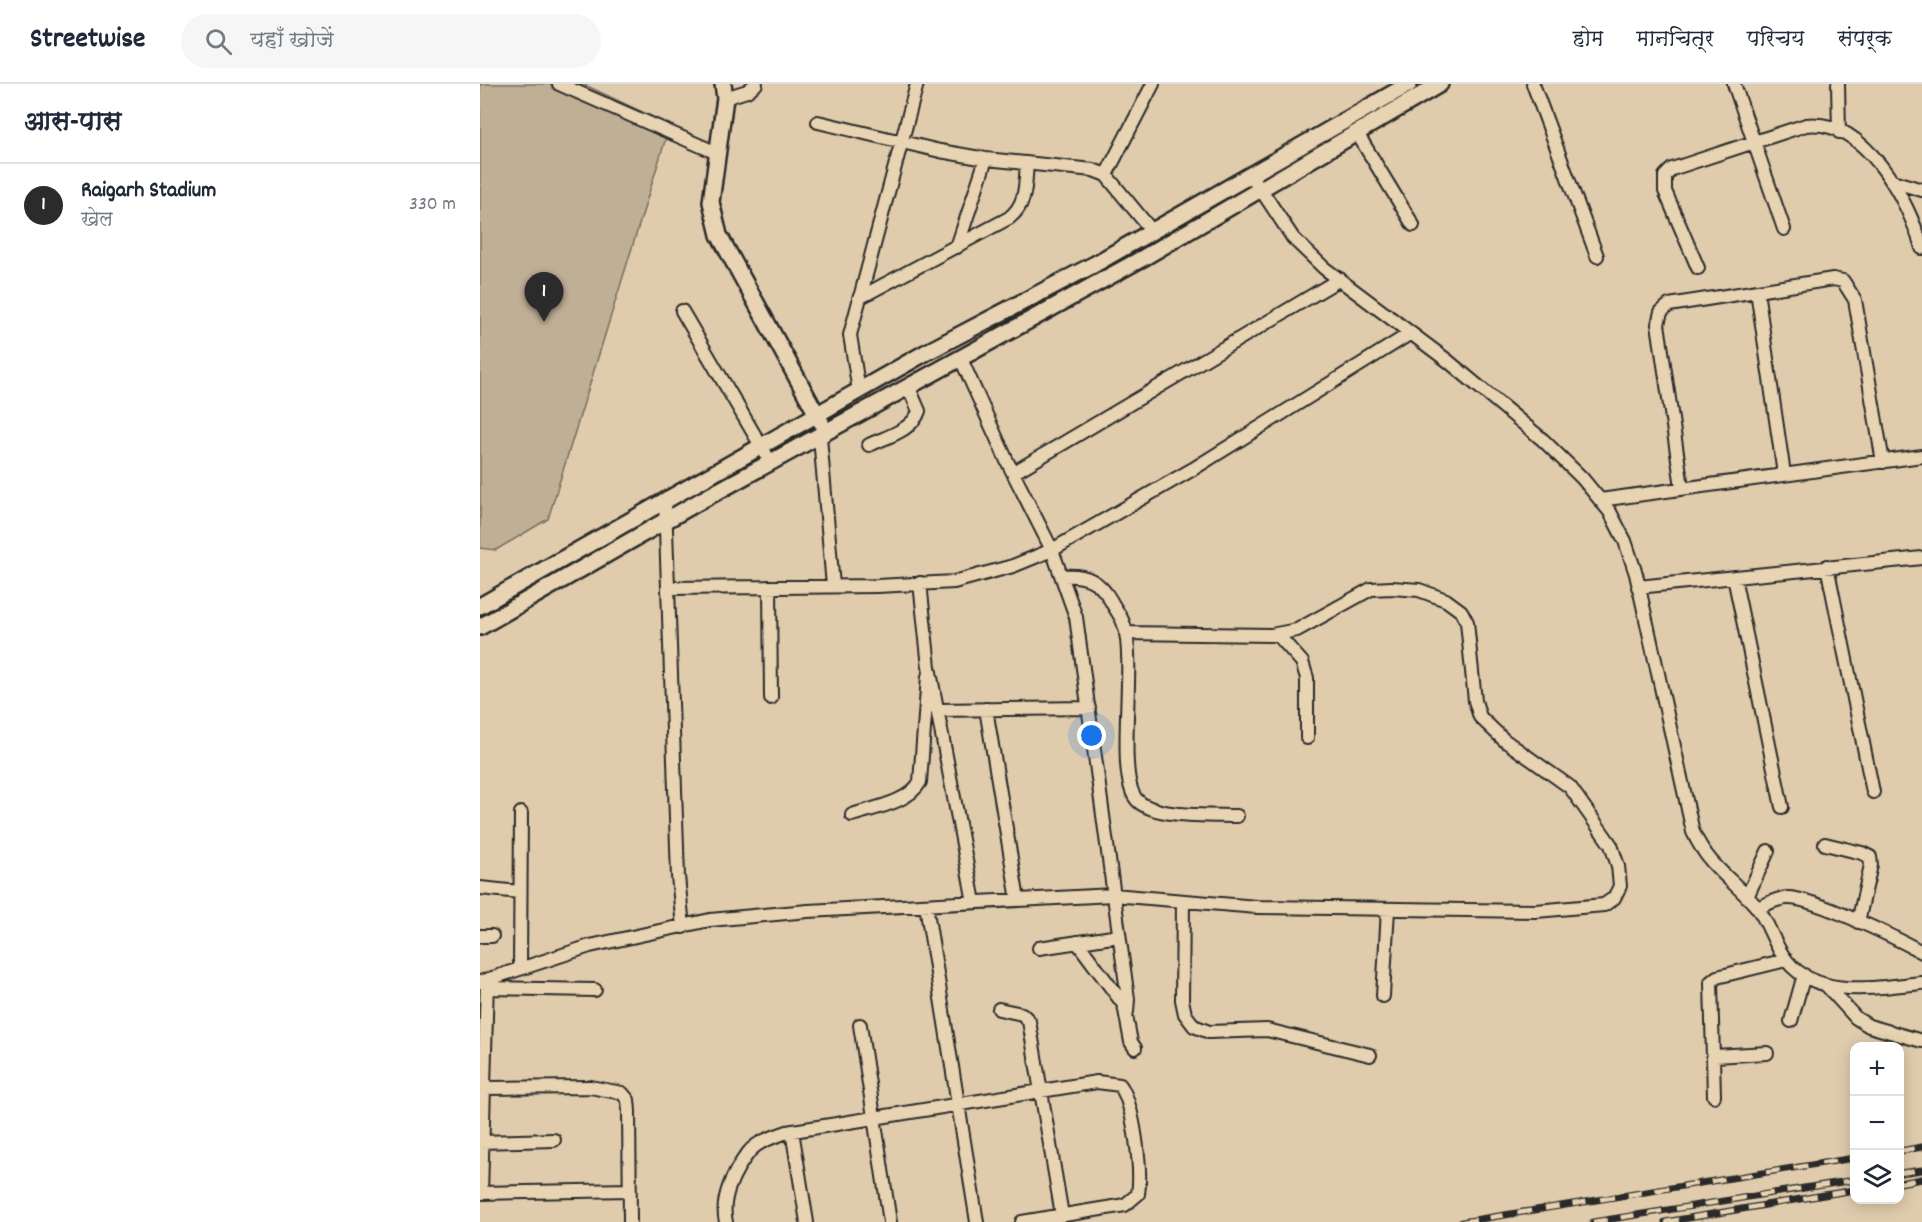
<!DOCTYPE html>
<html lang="hi">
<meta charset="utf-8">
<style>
:root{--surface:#fff;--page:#f6f6f7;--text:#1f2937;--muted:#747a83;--line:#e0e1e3;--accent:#2b2b2b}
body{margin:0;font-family:Dekko,"Playpen Sans Deva",sans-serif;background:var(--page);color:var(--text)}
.controls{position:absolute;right:18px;bottom:18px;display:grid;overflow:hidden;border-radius:12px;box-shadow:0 3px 15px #0003}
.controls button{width:54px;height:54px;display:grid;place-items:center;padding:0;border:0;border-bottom:2px solid var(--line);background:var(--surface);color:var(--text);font:30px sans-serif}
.you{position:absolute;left:612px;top:652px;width:21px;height:21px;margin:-15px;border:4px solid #fff;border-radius:50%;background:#1a73e8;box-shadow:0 0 0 9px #1a73e833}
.badge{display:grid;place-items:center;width:39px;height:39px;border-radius:50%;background:var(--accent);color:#fff;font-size:20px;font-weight:700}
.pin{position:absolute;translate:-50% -50px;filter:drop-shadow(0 2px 3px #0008)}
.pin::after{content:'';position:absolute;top:32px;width:21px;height:18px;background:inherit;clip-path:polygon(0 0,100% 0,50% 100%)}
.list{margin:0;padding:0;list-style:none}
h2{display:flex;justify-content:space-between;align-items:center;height:78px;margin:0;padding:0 24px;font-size:26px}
h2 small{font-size:20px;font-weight:400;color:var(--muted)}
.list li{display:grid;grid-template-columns:39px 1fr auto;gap:18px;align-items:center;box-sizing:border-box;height:84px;padding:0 24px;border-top:2px solid var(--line)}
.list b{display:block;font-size:22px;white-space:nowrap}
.list p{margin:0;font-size:20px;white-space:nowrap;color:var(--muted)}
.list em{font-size:20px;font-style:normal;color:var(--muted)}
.icon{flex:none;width:33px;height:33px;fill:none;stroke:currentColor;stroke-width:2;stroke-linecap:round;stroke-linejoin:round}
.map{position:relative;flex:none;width:1442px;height:1138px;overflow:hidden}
header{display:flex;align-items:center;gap:36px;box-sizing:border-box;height:84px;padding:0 30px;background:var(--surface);border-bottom:2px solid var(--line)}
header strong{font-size:28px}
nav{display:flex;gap:33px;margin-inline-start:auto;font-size:21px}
.search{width:420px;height:54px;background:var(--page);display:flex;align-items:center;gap:15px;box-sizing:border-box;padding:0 21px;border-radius:33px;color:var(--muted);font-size:22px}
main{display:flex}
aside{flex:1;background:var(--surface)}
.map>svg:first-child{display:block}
.green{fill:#bfaf95;stroke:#756d60;stroke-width:1.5}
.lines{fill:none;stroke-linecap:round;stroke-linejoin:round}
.minor-casing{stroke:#2b2b2b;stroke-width:16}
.tertiary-casing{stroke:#2b2b2b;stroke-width:20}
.minor{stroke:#e8d3b2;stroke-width:12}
.tertiary{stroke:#e8d3b2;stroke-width:15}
.rail-casing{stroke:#2b2b2b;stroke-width:7}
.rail{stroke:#e8d3b2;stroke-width:4.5;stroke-dasharray:14;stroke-linecap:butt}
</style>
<header>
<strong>Streetwise</strong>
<div class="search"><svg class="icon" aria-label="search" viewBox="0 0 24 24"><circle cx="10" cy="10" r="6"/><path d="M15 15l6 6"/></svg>यहाँ खोजें</div>
<nav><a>होम</a><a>मानचित्र</a><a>परिचय</a><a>संपर्क</a></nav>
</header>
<main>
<aside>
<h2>आस-पास<small></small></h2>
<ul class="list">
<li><span class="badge">1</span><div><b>Raigarh Stadium</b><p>खेल</p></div><em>330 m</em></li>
</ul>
</aside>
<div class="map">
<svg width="1442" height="1138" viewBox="0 0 1442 1138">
<rect width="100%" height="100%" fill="#e0ccad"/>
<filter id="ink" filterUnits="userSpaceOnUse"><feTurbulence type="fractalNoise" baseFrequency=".0167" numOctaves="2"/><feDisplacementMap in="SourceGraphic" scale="12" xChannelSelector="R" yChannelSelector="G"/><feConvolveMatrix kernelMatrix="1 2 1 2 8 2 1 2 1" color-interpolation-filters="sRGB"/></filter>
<g filter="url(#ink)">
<!-- green -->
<path class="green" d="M0,0h103l87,41 -122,394 -52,31 -16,-2z"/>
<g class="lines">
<defs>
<path id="minor" d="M79,0l158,69
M1053,0l64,172
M1254,0l50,145
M1358,0l1,48
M245,14l22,-7 9,-7
M338,38l122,29 46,8 107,11 13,5 46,56
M877,49l56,92
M626,91l47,-91
M1412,97l30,9
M776,98l37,56 31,30 124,93 95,79 39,38 28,34 15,29 11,33 57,258c16,35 38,46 62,73 14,16 18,40 32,56 32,39 91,26 135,22
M477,163l29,-88
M1218,184l-33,-77v-15l7,-7 134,-44c59,-7 102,75 116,123
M1277,207l27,183
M379,214l150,-80c18,-14 16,-33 18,-55
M202,227l89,152
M481,275l46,102 45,89 24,67 52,382 -1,13
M379,307l-9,-56 67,-251
M340,353l13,149
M389,361c17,-8 44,-15 50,-34l-10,-23
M533,389l327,-194
M1202,403l-24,-163 3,-12 8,-7 164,-26 10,2 12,19 28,162
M1120,416l322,-44
M185,417l13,375 5,51
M1347,482l46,226
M583,492c23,-2 37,5 48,25 4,8 11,16 13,24 13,39 -10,154 14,176 18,17 74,14 99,15
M1254,493l48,230
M440,499l9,84 45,235
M290,503l1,111
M1158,503l284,-29
M188,504l209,-2 77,-4 59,-16 39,-16 141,-81 218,-136
M797,550l25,28 5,16v60
M506,625l32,191
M458,626l151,-2
M372,731c21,-7 56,-12 68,-33l8,-106
M1345,760l37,9 8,4 1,8 -13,57
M0,804l40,4
M1267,813l21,-46
M703,819l-1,97 3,14 9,12 15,6 58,-2 103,25
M446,821l51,317
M1277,824c10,-4 20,-10 31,-10 27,0 108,40 134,54
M0,852h12
M597,858l47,63 7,37 4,6
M559,864l80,-12
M40,885l1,-156
M0,898l110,-36 120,-26 98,-9 305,-16 144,12 279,4 68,-6 10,-7 6,-12 -2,-20 -7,-21 -41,-58 -66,-47 -24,-23 -5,-16 -8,-79 -6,-11 -15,-11 -27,-10 -27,-2 -21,1 -74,41 -26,5 -145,-2
M1347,902l29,32 13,8 53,15
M7,904l108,2
M903,912l5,-87
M519,925l23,5 7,7 33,194
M1311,937l13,-46
M380,941l30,197
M1235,972l52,-3
M0,1004l110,-1 32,6 6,7 1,11 1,111
M1234,1012l-3,-114 6,-5 69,-17
M312,1047l15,91
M0,1058l74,-2
M0,1109l149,-3
M1,1109l6,-213
M246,1138c-6,-24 8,-51 23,-70 9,-11 25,-15 38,-20l310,-50 23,3c14,20 22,85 18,109l-13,11 -103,17"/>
<path id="tertiary" d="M243,0l2,14 -14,104 8,33 102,187
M0,522l445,-253 170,-89 314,-180
M0,543l220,-126 443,-243 297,-174"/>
</defs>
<!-- minor casing -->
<use href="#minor" class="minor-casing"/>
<!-- tertiary casing -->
<use href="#tertiary" class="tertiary-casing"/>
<!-- minor -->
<use href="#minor" class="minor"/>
<!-- tertiary -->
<use href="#tertiary" class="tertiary"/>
<defs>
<path id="rail" d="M1420,1067l22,-4
M1420,1089l22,-3
M1420,1099l22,-4
M982,1138l392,-64
M1113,1138l261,-42
M1185,1138l189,-32"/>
</defs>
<!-- rail casing -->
<use href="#rail" class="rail-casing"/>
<!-- rail -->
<use href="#rail" class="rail"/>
</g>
</g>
</svg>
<div class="controls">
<button>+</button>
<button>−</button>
<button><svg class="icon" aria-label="layers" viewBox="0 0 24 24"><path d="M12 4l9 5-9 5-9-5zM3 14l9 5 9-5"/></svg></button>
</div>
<div class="you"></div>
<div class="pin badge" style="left:64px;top:238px">1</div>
</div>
</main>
